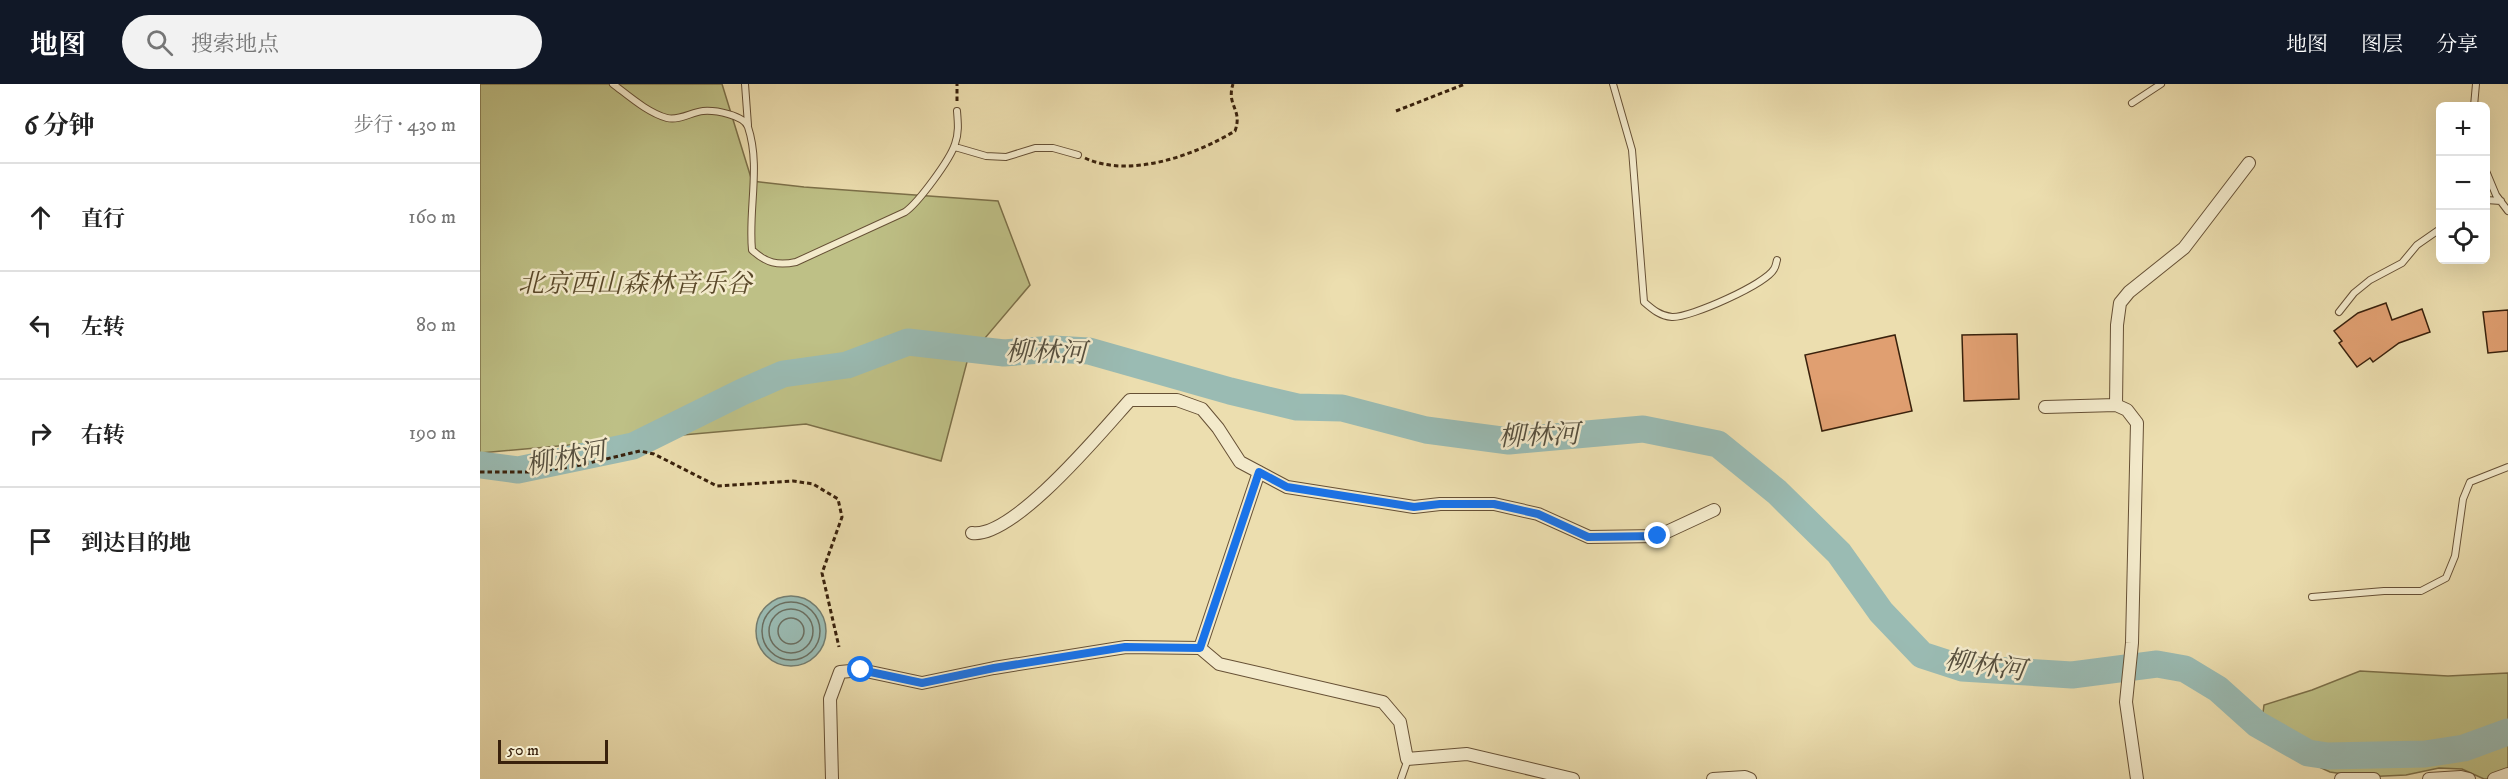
<!DOCTYPE html>
<html lang="zh">
<meta charset="utf-8">
<style>
:root{--surface:#fff;--page:#f2f2f2;--text:#222;--muted:#767676;--line:#e0e0e0;--accent:#111827}
body{margin:0;font-family:"IM FELL DW Pica","Noto Serif SC",serif;background:var(--page);color:var(--text)}
.controls{position:absolute;right:18px;top:18px;display:grid;overflow:hidden;border-radius:9px;box-shadow:0 6px 24px #0002}
.controls button{width:54px;height:54px;display:grid;place-items:center;padding:0;border:0;border-bottom:2px solid var(--line);background:var(--surface);color:var(--text);font:30px sans-serif}
.scale{position:absolute;left:18px;bottom:15px;width:110px;box-sizing:border-box;padding-left:6px;border:3px solid #39210c;border-top:0;font-size:16px;line-height:21px;white-space:nowrap;color:#39210c;-webkit-text-stroke:4px #f3eacb;paint-order:stroke}
.stop{position:absolute;width:18px;height:18px;margin:-14px;border:4px solid #1a73e8;border-radius:50%;background:#fff}
.stop.end{background:#1a73e8;border-color:#fff;box-shadow:0 2px 6px #0008}
.list{margin:0;padding:0;list-style:none}
h2{display:flex;justify-content:space-between;align-items:center;height:78px;margin:0;padding:0 24px;font-size:26px}
h2 small{font-size:20px;font-weight:400;color:var(--muted)}
.list li{display:grid;grid-template-columns:39px 1fr auto;gap:18px;align-items:center;box-sizing:border-box;height:108px;padding:0 24px;border-top:2px solid var(--line)}
.list b{display:block;font-size:22px;white-space:nowrap}
.list em{font-size:20px;font-style:normal;color:var(--muted)}
.icon{flex:none;width:33px;height:33px;fill:none;stroke:currentColor;stroke-width:2;stroke-linecap:round;stroke-linejoin:round}
.map{position:relative;flex:none;width:2028px;height:695px;overflow:hidden}
header{display:flex;align-items:center;gap:36px;box-sizing:border-box;height:84px;padding:0 30px;background:var(--accent);color:#fff}
header strong{font-size:28px}
nav{display:flex;gap:33px;margin-inline-start:auto;font-size:21px}
.search{width:420px;height:54px;background:var(--page);display:flex;align-items:center;gap:15px;box-sizing:border-box;padding:0 21px;border-radius:33px;color:var(--muted);font-size:22px}
main{display:flex}
aside{flex:1;background:var(--surface)}
.map>svg:first-child{display:block}
.green{fill:#bec086;stroke:#7c7049;stroke-width:1.5}
.water{fill:#9abbb3;stroke:#737d70;stroke-width:1.5}
.lines{fill:none;stroke-linecap:round;stroke-linejoin:round}
.shore{stroke:#6a6e60;stroke-width:1.5}
.river{stroke:#9abbb3;stroke-width:27}
.building{fill:#e09f71;stroke:#39210c;stroke-width:1.5}
.lane-casing{stroke:#665035;stroke-width:8}
.street-casing{stroke:#665035;stroke-width:14}
.path{stroke:#39210c;stroke-width:3;stroke-dasharray:4.5 3;stroke-linecap:butt}
.lane{stroke:#f3eacb;stroke-width:6}
.street{stroke:#f3eacb;stroke-width:12}
.route{stroke:#1a73e8;stroke-width:8}
.labels{text-anchor:middle;dominant-baseline:central;stroke-width:5;stroke-linejoin:round;paint-order:stroke}
.park-label{font-size:26px;font-style:italic;fill:#5a492a;stroke:#f3eacb}
.water-label{font-size:27px;font-style:italic;fill:#564f3e;stroke:#f3eacb}
</style>
<header>
<strong>地图</strong>
<div class="search"><svg class="icon" aria-label="search" viewBox="0 0 24 24"><circle cx="10" cy="10" r="6"/><path d="M15 15l6 6"/></svg>搜索地点</div>
<nav><a>地图</a><a>图层</a><a>分享</a></nav>
</header>
<main>
<aside>
<h2>6 分钟<small>步行 · 430 m</small></h2>
<ul class="list">
<li><svg class="icon" aria-label="ahead" viewBox="0 0 24 24"><path d="M12 20V5M6 11l6-6 6 6"/></svg><div><b>直行</b></div><em>160 m</em></li>
<li><svg class="icon" aria-label="left" viewBox="0 0 24 24"><path d="M17 20v-9H6M10 6l-5 5 5 5"/></svg><div><b>左转</b></div><em>80 m</em></li>
<li><svg class="icon" aria-label="right" viewBox="0 0 24 24"><path d="M7 20v-9h11M14 6l5 5-5 5"/></svg><div><b>右转</b></div><em>190 m</em></li>
<li><svg class="icon" aria-label="arrive" viewBox="0 0 24 24"><path d="M6 21V4h12l-3 4 3 4H6"/></svg><div><b>到达目的地</b></div></li>
</ul>
</aside>
<div class="map">
<svg width="2028" height="695" viewBox="0 0 2028 695">
<rect width="100%" height="100%" fill="#ecdeaf"/>
<filter id="stains"><feTurbulence type="fractalNoise" baseFrequency=".00333" numOctaves="4"/><feColorMatrix values="0 0 0 0 .2 0 0 0 0 .09 0 0 0 0 .02 0 0 0 .5 -.17"/></filter>
<radialGradient id="worn" r=".72"><stop offset=".6" stop-color="#630" stop-opacity="0"/><stop offset="1" stop-color="#630" stop-opacity=".3"/></radialGradient>
<!-- green -->
<path class="green" d="M0,0h242l30,97 52,6 194,14 32,84 -62,73 -27,103 -135,-37 -326,29z
M1880,587l88,5 60,-3v106h-24l-22,-10 -23,-1 -33,7 -43,2 -33,-5 -28,-13 -40,-38 2,-16 48,-15z"/>
<!-- water -->
<path class="water" d="M276 547a35 35 0 1 1 70 0a35 35 0 1 1-70 0Z"/>
<g class="lines">
<!-- shore -->
<path class="shore" d="M282 547a29 29 0 1 1 58 0a29 29 0 1 1-58 0Z
M289 547a22 22 0 1 1 44 0a22 22 0 1 1-44 0Z
M298 547a13 13 0 1 1 26 0a13 13 0 1 1-26 0Z"/>
<!-- river -->
<path class="river" d="M0,381l38,5 115,-24 109,-54 41,-18 64,-9 61,-23 96,11 49,-4 36,2 141,40 67,16 45,1 84,22 83,11 134,-12 75,15 59,48 62,61 42,59 41,43 40,13 110,7 85,-11 28,5 33,20 39,35 51,29 20,3 97,-2 39,-6 44,-16"/>
</g>
<!-- building -->
<path class="building" d="M1906,219l6,17 30,-11 8,23 -31,11 -26,19 -3,-4 -13,9 -18,-24 3,-2 -8,-10 24,-18z
M2028,226v41l-20,2 -5,-41z
M1537,250l2,65 -55,2 -2,-66z
M1415,251l17,76 -90,20 -17,-76z"/>
<g class="lines">
<defs>
<path id="lane" d="M133,0c16,12 35,29 54,34 12,3 25,-6 36,-7 12,-1 41,4 45,16 13,39 0,83 4,123 14,13 26,16 44,12l109,-50c13,-9 45,-52 50,-68 4,-11 3,-21 2,-33
M265,0l3,41
M1133,0l19,66 12,152c8,7 16,14 28,15 18,1 94,-33 102,-48 2,-3 2,-6 3,-9
M1652,19l29,-19
M1994,22l2,-22
M475,63l31,9 20,1 29,-9h18l25,7
M2006,87l10,24 12,16
M2006,116l15,1
M1859,228l15,-19 16,-13 32,-17 15,-18 23,-16
M1832,513l72,-6h37l25,-13 9,-22 8,-57 7,-17 38,-15
M921,695l7,-20"/>
<path id="street" d="M1636,321l1,-80 3,-22 9,-11 55,-44 65,-85
M1565,323l71,-2 11,5 10,13 -5,220 -6,59 11,77
M492,449c41,6 130,-102 158,-133h47l25,9 16,19 22,34 47,25 127,20 26,-3h54l44,10 51,23 69,-1 56,-26
M720,564l59,-176
M352,695l-2,-80 10,-27 21,-2 61,13 72,-15 132,-21 74,1 19,16 164,38 17,20 7,37 60,-5 106,25
M1233,695l32,-2 5,2
M1861,695h33
M1949,695l32,-2 8,2
M2014,695l14,-5"/>
</defs>
<!-- lane casing -->
<use href="#lane" class="lane-casing"/>
<!-- street casing -->
<use href="#street" class="street-casing"/>
<!-- path -->
<path class="path" d="M477,17v-17
M916,27l69,-27
M605,74c45,21 110,-3 150,-27 8,-22 -9,-25 -2,-47
M0,388h50l42,-5 68,-16 14,3 63,32 76,-5 20,3 25,15 4,18 -20,56 17,74"/>
<!-- lane -->
<use href="#lane" class="lane"/>
<!-- street -->
<use href="#street" class="street"/>
</g>
<g class="lines">
<!-- route -->
<path class="route" d="M381,586l61,13 72,-15 131,-21 75,1 59,-176 28,15 127,20 26,-3h54l44,10 50,23 70,-1"/>
</g>
<g class="labels">
<!-- park labels -->
<g class="park-label">
<text x="155" y="200">北京西山森林音乐谷</text>
</g>
<!-- water labels -->
<g class="water-label">
<text transform="translate(566 269) rotate(1)">柳林河</text>
<text transform="translate(1059 352) rotate(-2)">柳林河</text>
<text transform="translate(86 375) rotate(-11)">柳林河</text>
<text transform="translate(1505 582) rotate(8)">柳林河</text>
</g>
</g>
<rect width="100%" height="100%" filter="url(#stains)"/>
<rect width="100%" height="100%" fill="url(#worn)"/>
</svg>
<div class="controls">
<button>+</button>
<button>−</button>
<button><svg class="icon" aria-label="locate" viewBox="0 0 24 24"><circle cx="12" cy="12" r="6"/><path d="M12 2v4M12 18v4M2 12h4M18 12h4"/></svg></button>
</div>
<div class="scale">50 m</div>
<div class="stop" style="left:381px;top:586px"></div>
<div class="stop end" style="left:1178px;top:452px"></div>
</div>
</main>
